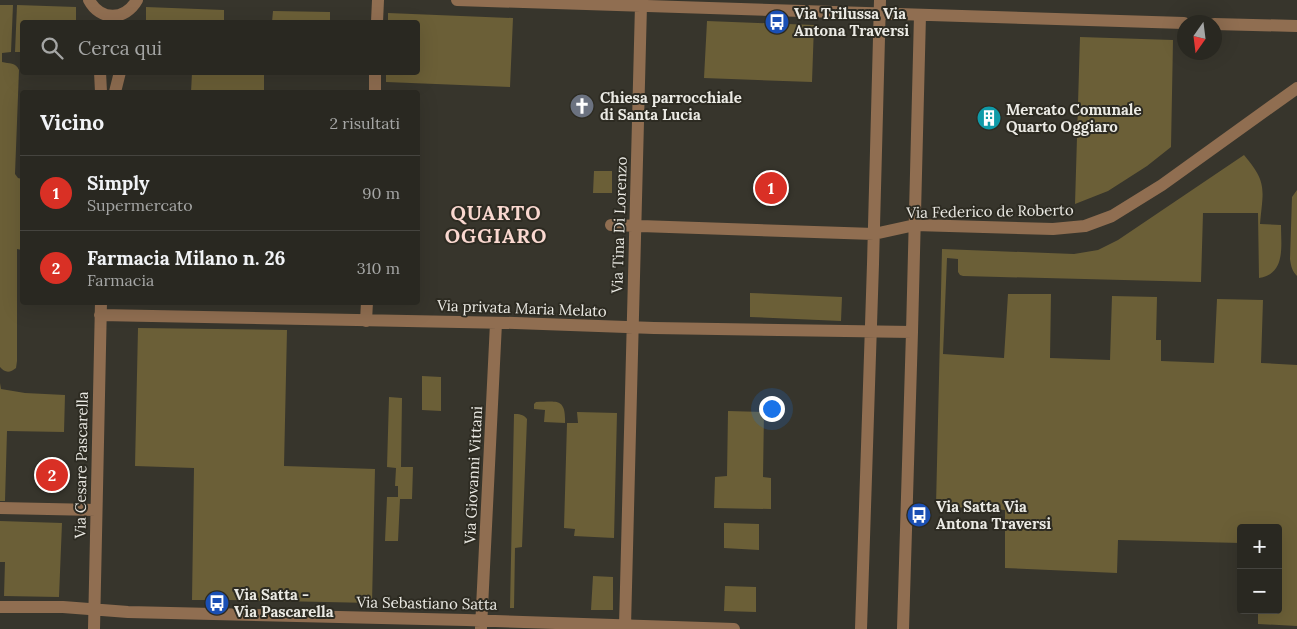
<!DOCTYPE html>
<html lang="it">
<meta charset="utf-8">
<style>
:root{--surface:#292821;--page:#35342e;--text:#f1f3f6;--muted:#a5a6a5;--line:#45443f;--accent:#d93025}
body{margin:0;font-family:Lora,serif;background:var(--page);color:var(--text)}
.controls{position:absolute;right:15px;bottom:15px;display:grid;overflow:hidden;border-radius:5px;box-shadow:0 5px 20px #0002}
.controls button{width:45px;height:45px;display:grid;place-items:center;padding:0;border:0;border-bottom:1px solid var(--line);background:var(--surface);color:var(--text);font:25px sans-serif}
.compass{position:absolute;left:1177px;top:15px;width:45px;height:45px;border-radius:50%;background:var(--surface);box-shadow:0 5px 20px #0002;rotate:194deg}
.you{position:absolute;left:771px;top:408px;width:18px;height:18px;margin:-12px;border:4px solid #fff;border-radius:50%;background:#1a73e8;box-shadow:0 0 0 8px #1a73e833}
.badge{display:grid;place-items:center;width:32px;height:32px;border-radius:50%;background:var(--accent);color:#fff;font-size:16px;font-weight:700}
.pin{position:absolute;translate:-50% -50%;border:2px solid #fff;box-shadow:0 1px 5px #0006}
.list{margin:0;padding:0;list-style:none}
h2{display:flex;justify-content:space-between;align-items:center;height:65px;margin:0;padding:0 20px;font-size:21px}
h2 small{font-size:16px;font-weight:400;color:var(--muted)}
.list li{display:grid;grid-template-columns:32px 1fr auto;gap:15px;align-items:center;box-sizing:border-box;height:75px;padding:0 20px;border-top:1px solid var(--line)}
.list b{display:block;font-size:19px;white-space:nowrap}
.list p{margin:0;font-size:16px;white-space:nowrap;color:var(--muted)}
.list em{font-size:16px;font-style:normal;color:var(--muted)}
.icon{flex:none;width:28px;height:28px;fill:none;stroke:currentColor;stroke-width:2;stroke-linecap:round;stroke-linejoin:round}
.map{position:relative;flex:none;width:1297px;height:629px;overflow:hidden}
.search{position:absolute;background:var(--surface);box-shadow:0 5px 20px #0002;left:20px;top:20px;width:400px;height:55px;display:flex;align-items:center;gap:12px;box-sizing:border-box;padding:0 18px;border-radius:5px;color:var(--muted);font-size:19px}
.panel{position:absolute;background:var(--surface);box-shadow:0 5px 20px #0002;left:20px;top:90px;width:400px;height:215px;border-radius:5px}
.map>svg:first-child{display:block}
.green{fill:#6b5f37}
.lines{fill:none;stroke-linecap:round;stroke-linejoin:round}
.minor{stroke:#906e51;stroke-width:12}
.labels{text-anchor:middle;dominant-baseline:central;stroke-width:4;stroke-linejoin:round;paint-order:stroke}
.poi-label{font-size:15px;font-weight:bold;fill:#ebeae4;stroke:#2d2b22;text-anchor:start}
.street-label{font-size:15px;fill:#ebeae4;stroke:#2d2b22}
.district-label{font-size:20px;font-weight:bold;letter-spacing:1px;fill:#fad8d0;stroke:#2d2b22}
</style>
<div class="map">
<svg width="1297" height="629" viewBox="0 0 1297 629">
<rect width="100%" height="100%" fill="#37352c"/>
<!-- green -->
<path class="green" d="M0,5h13l-2,47 -9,1v9c7,2 14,0 17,8l-4,104 3,4 4,1v71l-5,-1v112l-1,7c-6,5 -11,5 -16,-1z
M17,5l59,2v15h-54v30h-7z
M146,7l78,3v12h-78z
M273,11l57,1v10h-58z
M388,13l125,5 -3,69 -124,-5v-9l32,-1v-50h-30z
M707,21l107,4 -2,57 -108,-4z
M1080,37l93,3 -2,107 -24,19 -39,25 -33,13z
M192,73h72v19h-73z
M1244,155c24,28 19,35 16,69l21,1c0,21 5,49 -22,53l-1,-65h-55l-2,69 -238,-6 -3,-1 -2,-3v-13l-11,-1 -4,96 61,4 4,-64h43l-1,64 60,2 2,-64 45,1 -1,43h5v21l53,2 3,-64 46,1 -2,63 36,2v261l-39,-2v-14h20v-82h-37v15l-123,-3 -1,33 -112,-5v-58l-69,-4 6,-257 132,5 24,-4 20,-10z
M594,171h18v22h-19z
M1297,190v86c-5,-5 -6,-10 -7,-17l2,-62z
M750,293l92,4 -1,24 -91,-4z
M138,328l149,2 -3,136 91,3 -3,134 -143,-3h-37l2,-132 -59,-2z
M422,376l19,1v34l-19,-1z
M0,383l1,6 24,4 40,2 -1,37 -57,-1 -2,70h-5z
M389,397l13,1 -1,69h12l-1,32h-12l-2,42h-13l2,-44h11v-11h-3l1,-18 -9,-1z
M536,402c20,0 30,-5 29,21l-21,-1 1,-12 -11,-1v-5z
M728,411l36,1 -1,65 8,1v31l-57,-1 1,-31 12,-1z
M577,412l40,1 -3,125 -40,-2 1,-7 -11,-1 3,-105h11z
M514,414c5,0 9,0 13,5l-5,128 -7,1 -1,60h-4z
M0,521l62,2 -3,74 -55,-1 1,-34h-5z
M724,523l35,1v26l-35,-2z
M593,576l20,1v33h-22z
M725,586l31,1v25l-32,-1z"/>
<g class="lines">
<!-- minor -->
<path class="minor" d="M89,0c11,21 36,21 48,0
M457,0l727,23
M377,22l1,-22
M1214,24l83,2
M100,72l1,20
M115,92l5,-20
M375,92v-20
M611,225l263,9 41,-9 138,4 32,-3 27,-10 50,-31 135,-97
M100,315l415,8 139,5 258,4
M366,321l1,-19
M0,508l96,2
M0,607h63l65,5 338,8 268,9
M625,626l16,-621
M481,628l15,-305
M94,629l7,-327
M861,629l12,-365 7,-264
M903,629l9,-297 8,-317"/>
</g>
<!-- icons -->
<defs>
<symbol id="bus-disc" viewBox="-11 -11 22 22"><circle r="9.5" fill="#1a4fb4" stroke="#2d2b22"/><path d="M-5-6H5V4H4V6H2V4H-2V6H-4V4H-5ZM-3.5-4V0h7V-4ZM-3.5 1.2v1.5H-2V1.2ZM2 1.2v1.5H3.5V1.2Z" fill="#fff"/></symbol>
<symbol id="church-disc" viewBox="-11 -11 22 22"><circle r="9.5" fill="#6b7280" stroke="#2d2b22"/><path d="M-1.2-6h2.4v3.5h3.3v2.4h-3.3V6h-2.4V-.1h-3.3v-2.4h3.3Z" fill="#fff"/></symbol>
<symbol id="building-disc" viewBox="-11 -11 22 22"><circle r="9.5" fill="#0f9aa8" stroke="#2d2b22"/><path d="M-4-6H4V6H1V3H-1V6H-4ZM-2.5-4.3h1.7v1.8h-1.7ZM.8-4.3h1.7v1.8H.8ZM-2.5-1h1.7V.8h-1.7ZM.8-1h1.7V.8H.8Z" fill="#fff"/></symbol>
</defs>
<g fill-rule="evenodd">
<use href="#bus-disc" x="763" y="8" width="28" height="28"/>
<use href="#church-disc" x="568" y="92" width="28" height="28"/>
<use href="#building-disc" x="975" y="104" width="28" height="28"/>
<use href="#bus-disc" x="905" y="501" width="28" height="28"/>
<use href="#bus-disc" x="203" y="589" width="28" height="28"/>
</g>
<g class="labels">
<!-- poi labels -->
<g class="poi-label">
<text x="794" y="13">Via Trilussa Via<tspan x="794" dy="17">Antona Traversi</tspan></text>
<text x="600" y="97">Chiesa parrocchiale<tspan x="600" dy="17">di Santa Lucia</tspan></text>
<text x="1006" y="109">Mercato Comunale<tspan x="1006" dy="17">Quarto Oggiaro</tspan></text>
<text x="936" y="506">Via Satta Via<tspan x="936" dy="17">Antona Traversi</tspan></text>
<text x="234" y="594">Via Satta -<tspan x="234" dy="17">Via Pascarella</tspan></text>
</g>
<!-- street labels -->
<g class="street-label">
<text transform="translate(990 211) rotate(-1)">Via Federico de Roberto</text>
<text transform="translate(619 225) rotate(-88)">Via Tina Di Lorenzo</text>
<text transform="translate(522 308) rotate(2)">Via privata Maria Melato</text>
<text transform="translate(81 465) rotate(-89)">Via Cesare Pascarella</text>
<text transform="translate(473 475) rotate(-87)">Via Giovanni Vittani</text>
<text transform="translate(427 603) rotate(1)">Via Sebastiano Satta</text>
</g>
<!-- district labels -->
<g class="district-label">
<text x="496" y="212">QUARTO<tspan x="496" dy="23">OGGIARO</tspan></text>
</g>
</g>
</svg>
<div class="controls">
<button>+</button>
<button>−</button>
</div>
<svg class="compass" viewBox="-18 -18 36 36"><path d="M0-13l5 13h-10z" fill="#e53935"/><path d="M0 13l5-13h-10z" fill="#a5a6a5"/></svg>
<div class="you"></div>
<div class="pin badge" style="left:771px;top:188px">1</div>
<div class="pin badge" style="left:52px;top:475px">2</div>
<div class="search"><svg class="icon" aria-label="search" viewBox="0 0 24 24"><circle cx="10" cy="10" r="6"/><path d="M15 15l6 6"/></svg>Cerca qui</div>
<section class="panel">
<h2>Vicino<small>2 risultati</small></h2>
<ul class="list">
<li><span class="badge">1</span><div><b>Simply</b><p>Supermercato</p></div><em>90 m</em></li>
<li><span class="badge">2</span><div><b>Farmacia Milano n. 26</b><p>Farmacia</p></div><em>310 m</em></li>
</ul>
</section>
</div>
